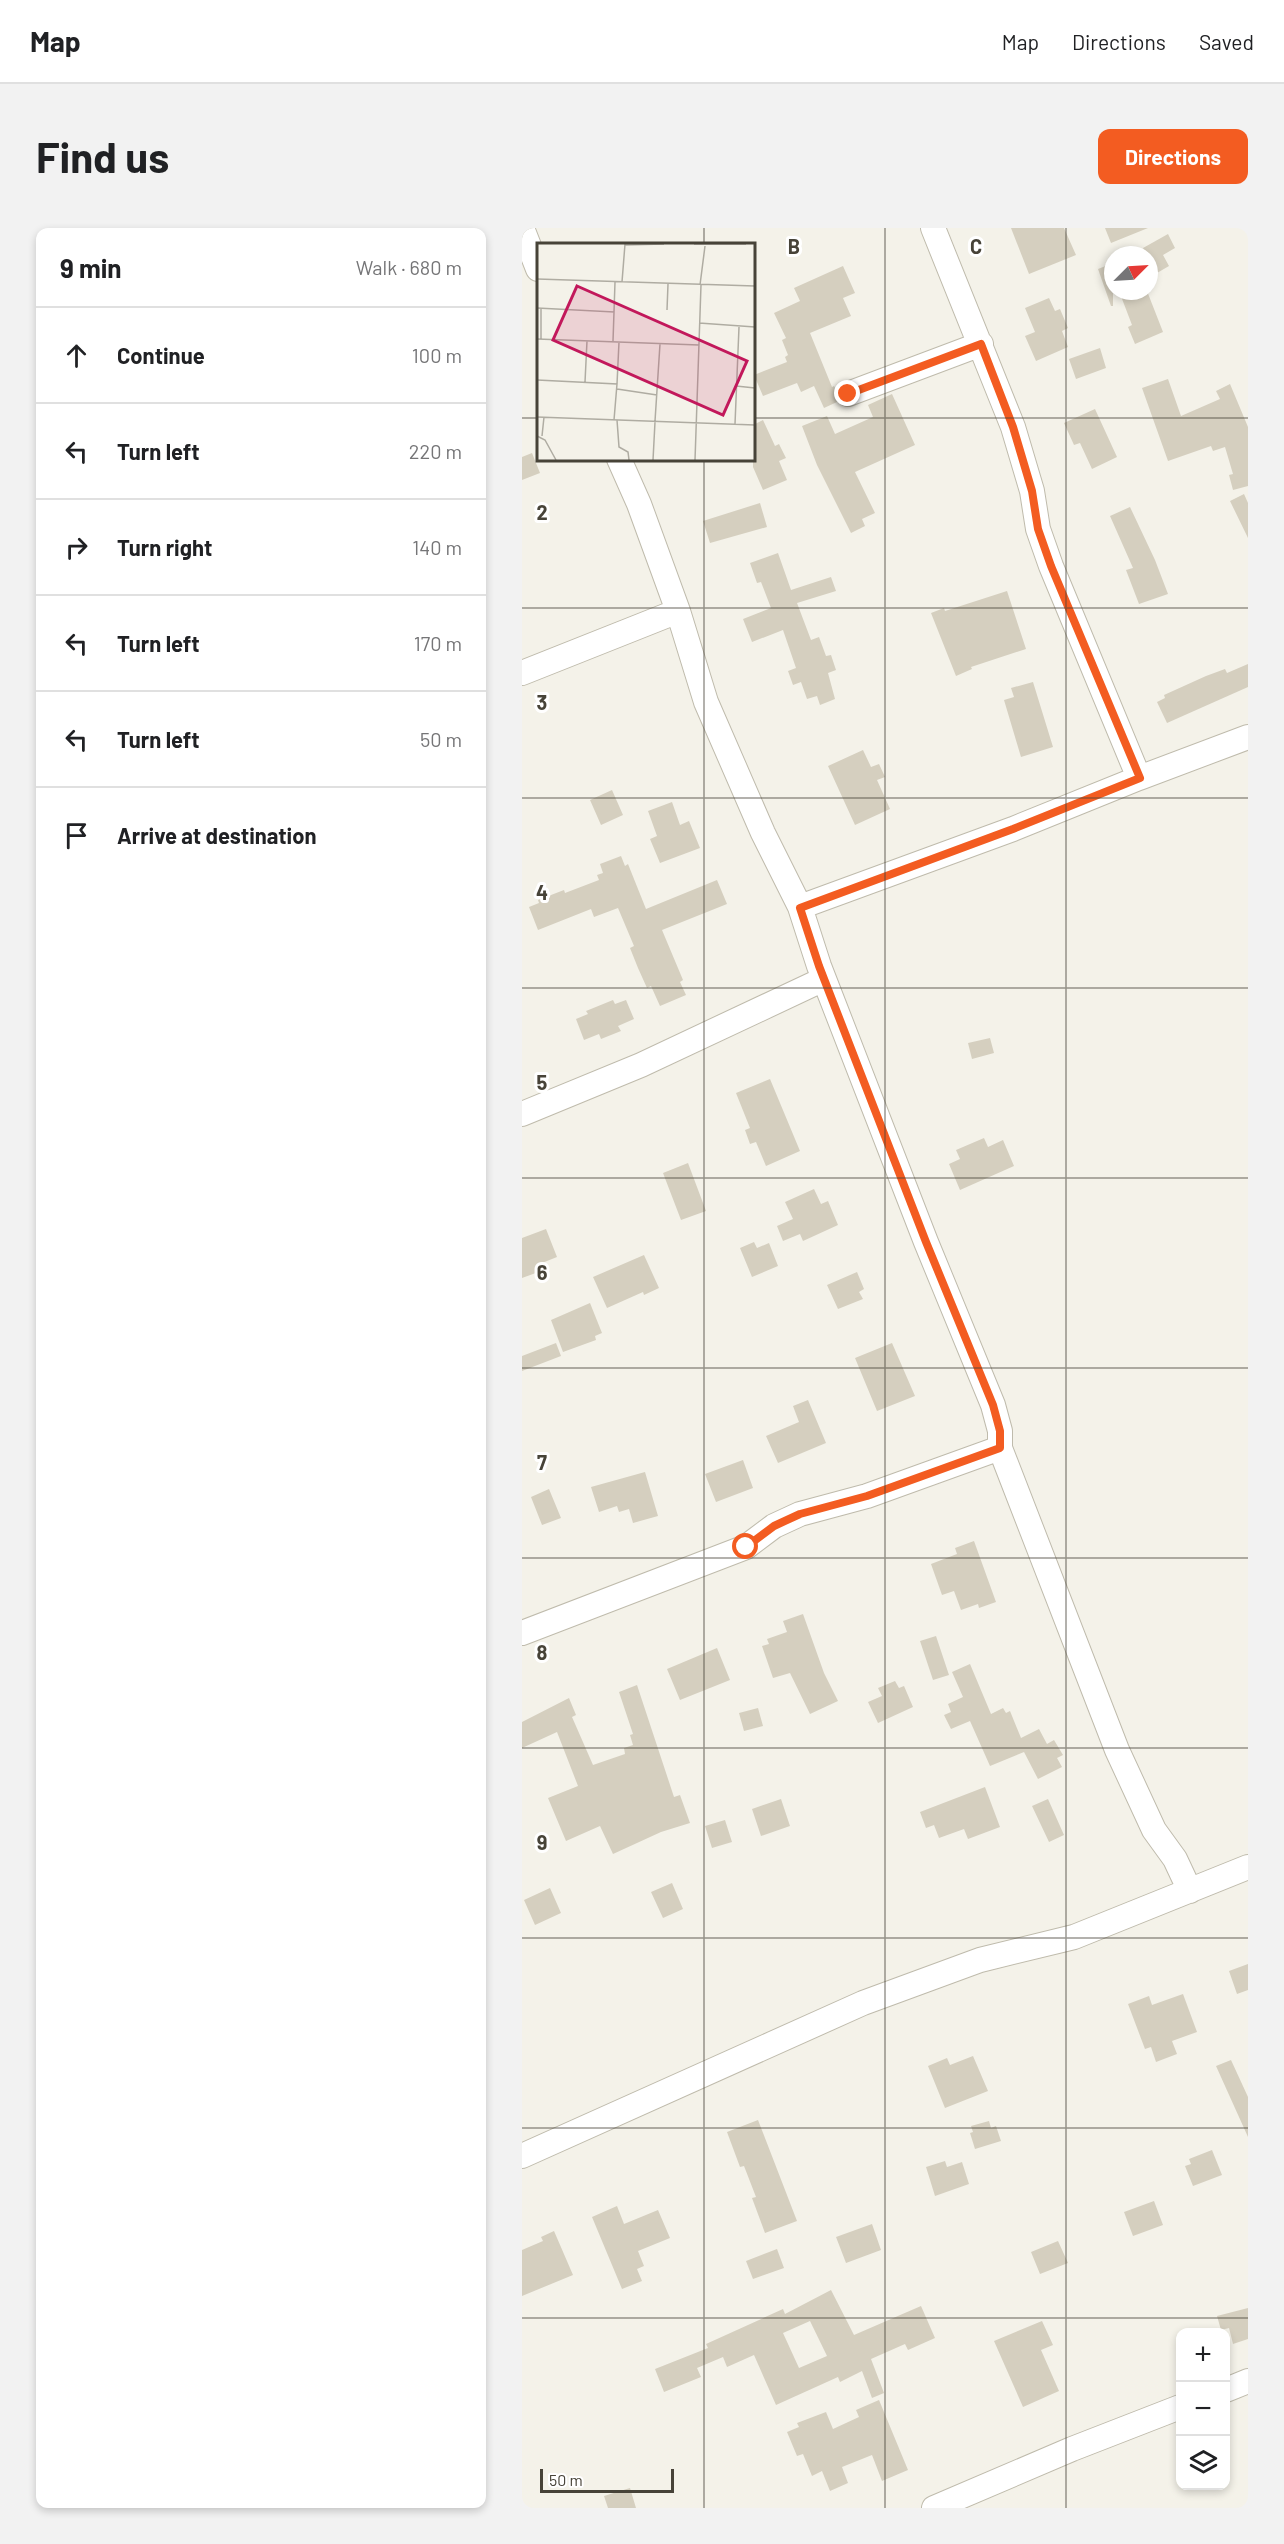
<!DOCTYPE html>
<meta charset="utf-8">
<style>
:root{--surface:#fff;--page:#f2f2f2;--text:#202124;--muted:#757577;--line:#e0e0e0;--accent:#f35c21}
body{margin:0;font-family:Barlow,sans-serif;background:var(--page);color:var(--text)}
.controls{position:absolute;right:18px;bottom:18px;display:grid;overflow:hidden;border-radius:12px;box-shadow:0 3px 9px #0003}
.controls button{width:54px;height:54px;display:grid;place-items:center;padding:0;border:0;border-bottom:2px solid var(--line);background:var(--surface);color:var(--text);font:30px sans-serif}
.compass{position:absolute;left:582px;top:18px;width:54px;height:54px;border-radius:50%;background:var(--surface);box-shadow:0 3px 9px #0003;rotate:66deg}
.scale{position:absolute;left:18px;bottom:15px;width:134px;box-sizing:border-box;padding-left:6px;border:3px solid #474338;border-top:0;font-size:16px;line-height:21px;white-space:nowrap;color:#474338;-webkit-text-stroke:4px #fff;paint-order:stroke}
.stop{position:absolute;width:18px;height:18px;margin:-14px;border:4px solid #f35c21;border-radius:50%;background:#fff}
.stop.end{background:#f35c21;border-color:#fff;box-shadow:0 2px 6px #0008}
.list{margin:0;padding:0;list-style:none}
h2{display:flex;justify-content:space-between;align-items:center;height:78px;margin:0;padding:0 24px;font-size:26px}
h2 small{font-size:20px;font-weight:400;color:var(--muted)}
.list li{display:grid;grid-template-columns:39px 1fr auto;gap:18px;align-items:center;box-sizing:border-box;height:96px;padding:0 24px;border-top:2px solid var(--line)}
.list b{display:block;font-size:22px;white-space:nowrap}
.list em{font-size:20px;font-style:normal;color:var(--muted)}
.icon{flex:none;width:33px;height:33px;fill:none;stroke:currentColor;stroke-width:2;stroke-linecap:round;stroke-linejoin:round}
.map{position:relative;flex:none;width:726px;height:2280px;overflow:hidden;border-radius:12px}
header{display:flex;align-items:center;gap:36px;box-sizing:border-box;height:84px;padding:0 30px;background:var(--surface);border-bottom:2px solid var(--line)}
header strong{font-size:28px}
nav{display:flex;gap:33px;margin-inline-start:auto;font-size:21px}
.intro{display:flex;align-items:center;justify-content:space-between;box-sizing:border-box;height:144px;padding:0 36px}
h1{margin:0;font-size:42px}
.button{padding:15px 27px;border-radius:12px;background:var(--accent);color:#fff;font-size:21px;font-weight:700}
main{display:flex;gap:36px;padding:0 36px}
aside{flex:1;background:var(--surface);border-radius:12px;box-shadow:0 3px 9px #0003}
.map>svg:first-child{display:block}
.building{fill:#d5cfbf;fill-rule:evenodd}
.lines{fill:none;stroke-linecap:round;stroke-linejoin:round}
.minor-casing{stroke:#bfbbac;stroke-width:26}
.minor{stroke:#fff;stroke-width:24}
.route{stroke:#f35c21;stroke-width:8}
.grid{fill:none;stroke:#474338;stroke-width:1.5;stroke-opacity:0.55}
.inset-road{fill:none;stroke:#afaca2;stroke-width:1.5}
.view{fill:#c2185b;fill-opacity:0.15;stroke:#c2185b;stroke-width:3}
.inset-edge{fill:none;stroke:#474338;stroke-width:3}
.grid-label{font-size:20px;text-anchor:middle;font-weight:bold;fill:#474338;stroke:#fff;stroke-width:6;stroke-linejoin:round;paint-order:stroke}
</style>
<header>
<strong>Map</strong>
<nav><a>Map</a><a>Directions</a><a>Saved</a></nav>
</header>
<div class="intro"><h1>Find us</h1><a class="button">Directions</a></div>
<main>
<aside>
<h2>9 min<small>Walk · 680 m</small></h2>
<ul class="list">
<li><svg class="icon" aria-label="ahead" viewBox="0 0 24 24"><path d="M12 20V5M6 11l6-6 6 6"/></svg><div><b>Continue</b></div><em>100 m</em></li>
<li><svg class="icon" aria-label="left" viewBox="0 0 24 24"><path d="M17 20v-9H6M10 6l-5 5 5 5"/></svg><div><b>Turn left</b></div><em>220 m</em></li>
<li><svg class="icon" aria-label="right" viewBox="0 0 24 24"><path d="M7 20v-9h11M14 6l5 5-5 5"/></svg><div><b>Turn right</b></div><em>140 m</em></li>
<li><svg class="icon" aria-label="left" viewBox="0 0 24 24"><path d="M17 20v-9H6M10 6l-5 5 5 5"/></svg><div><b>Turn left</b></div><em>170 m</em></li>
<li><svg class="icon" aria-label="left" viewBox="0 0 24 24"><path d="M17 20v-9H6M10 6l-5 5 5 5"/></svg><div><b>Turn left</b></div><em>50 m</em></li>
<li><svg class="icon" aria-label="arrive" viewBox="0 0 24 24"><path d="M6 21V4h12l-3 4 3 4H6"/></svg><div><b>Arrive at destination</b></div></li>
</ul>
</aside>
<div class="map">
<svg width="726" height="2280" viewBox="0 0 726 2280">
<rect width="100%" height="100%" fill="#f4f2e9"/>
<!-- building -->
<path class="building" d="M489,0h53l12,27 -47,19z
M583,0h43l-37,15z
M646,6l7,14 -12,7 6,11 -12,7 -14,-25z
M591,35v43h-2l-13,-37z
M321,38l12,27 -12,5 8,18 -41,17 22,54 2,-1 1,2v10l2,4 -13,6 -10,-22 -13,6 -4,-9 -34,13 -9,-21 33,-13 -2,-5 3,-2 -6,-15 4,-2 -12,-25 26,-12 -6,-13z
M597,63h28l16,41 -28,12 -7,-17 4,-2z
M527,70l6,13 5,-2 8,19 -6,3 6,16 -32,14 -11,-25 10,-4 -10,-24z
M578,120l6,20 -30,11 -7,-20z
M646,151l13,37 39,-17 -4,-8 14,-7 18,43v59l-15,4 -4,-15 4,-1 -8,-27 -12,4 -2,-5 -43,15 -26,-73z
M370,166l23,51 -60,27 20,41 -13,6 3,7 -14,7 -34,-68 -15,-39 25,-10 8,18 38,-17 -5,-12z
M573,181l22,48 -25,12 -12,-26 -6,2 -10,-22z
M241,192l12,26 4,-2 7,14 -7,3 8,19 -24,10 -10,-23v-42z
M10,225l8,20 -18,7v-23z
M722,266l4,9v35l-18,-37z
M238,275l7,24 -57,16 -7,-22z
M608,279l25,53 13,34 -29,10 -13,-34 7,-2 -23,-52z
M256,325l13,37 40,-13 5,14 -39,12 14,37 8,-3 7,19 5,-1 5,15 -8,3 7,26 -15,6 -3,-9 -10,3 -6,-17 -8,3 -5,-14 8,-3 -13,-38 -31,12 -9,-23 28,-11 -10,-26 -4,1 -7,-20z
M485,363l19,58 -55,18 1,2 -16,7 -25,-63 13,-5 1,3z
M726,436v23l-81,36 -10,-21 8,-4 -1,-3 42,-19 19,-7 2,4z
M511,454l20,65 -32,10 -17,-57 10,-3 -3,-9z
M341,522l8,17 8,-3 6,13 -8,3 13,29 -35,16 -27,-59z
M90,562l11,25 -22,10 -11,-25z
M150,574l8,23 9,-4 11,27 -40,15 -10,-24 7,-3 -9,-25z
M99,628l4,10 3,-2 18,45 71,-29 10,24 -65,26 21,50 -3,2 6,13 -26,11 -9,-20 -4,2 -9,-20 -8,-20 4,-2 -16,-38 -24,9 -3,-8 -53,21 -9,-23 10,-4 -1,-3 26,-10 1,3 34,-13 -2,-5 6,-2 -3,-9z
M91,772l2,4 11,-4 8,19 -16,7 3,5 -20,8 -2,-5 -15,6 -8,-21 12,-5 -2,-3z
M468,810l4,15 -22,6 -4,-16z
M248,851l30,72 -34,15 -10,-24 -6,2 -5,-14 5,-2 -14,-35z
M462,910l4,9 15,-7 11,26 -54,24 -11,-26 11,-5 -4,-9z
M166,935l18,48 -25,9 -18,-47z
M292,961l7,15 7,-3 10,24 -35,16 -3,-7 -17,7 -6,-15 16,-7 -8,-17z
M24,1001l11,28 -15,6 2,7 -22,8v-40z
M232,1014l3,6 12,-5 9,23 -26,11 -12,-29z
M122,1027l15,33 -15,7 -1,-3 -36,16 -14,-31z
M335,1044l7,17 -5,3 4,7 -25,10 -11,-24z
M68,1075l12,30 -7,3 1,4 -33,12 -12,-32z
M34,1115l5,13 -39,15v-15z
M370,1115l23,53 -38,15 -22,-53z
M286,1172l18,43 -48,20 -12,-27 33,-14 -6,-16z
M221,1232l10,28 -37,14 -11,-28z
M123,1244l13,44 -25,7 -4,-14 -10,3 -2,-6 -18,6 -8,-25z
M27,1261l12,29 -19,7 -11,-28z
M452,1313l22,61 -17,6 -1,-4 -17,6 -7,-19 -12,4 -11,-31 26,-10 -2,-6z
M281,1386l21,59 14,28 -28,13 -20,-41 -17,5 -11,-32 7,-2 -2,-5 20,-7 -4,-11z
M414,1408l13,39 -16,5 -13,-39z
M195,1420l13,32 -50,20 -13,-31z
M448,1436l21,50 12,-6 3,5 4,-2 11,27 18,-9 8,15 7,-4 9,15 -6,3 5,9 -24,12 -14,-27 -34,14 -20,-45 -19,8 -7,-14 7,-3 -3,-8 15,-7 -11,-25z
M373,1453l4,7 5,-2 9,21 -35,16 -10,-21 14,-6 -4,-8z
M115,1457l37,112 6,-2 10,28 -29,9 -48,22 -13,-28 -34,15 -18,-43 30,-12 -21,-54 -35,16v-26l47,-24 7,17 -4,2 21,48 32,-11 -1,-6 9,-3 -3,-10 3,-1 -14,-42z
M236,1480l5,18 -19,5 -5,-18z
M463,1559l15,40 -32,12 -4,-10 -25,9 -5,-13 -8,3 -6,-16z
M259,1571l9,27 -29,10 -9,-27z
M526,1571l16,36 -15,7 -17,-36z
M203,1592l7,22 -20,6 -7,-22z
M150,1655l11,26 -20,9 -12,-26z
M28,1660l11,25 -26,12 -11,-25z
M726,1736v26l-11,4 -8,-23z
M661,1766l14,38 -25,9 5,13 -21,8 -5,-15 -6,2 -17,-45 21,-8 3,9z
M451,1828l15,35 -43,17 -17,-42 19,-8 3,7z
M709,1832l17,37v40l-32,-71z
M236,1892l39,101 -32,12 -13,-35 4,-1 -12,-31 -4,1 -13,-35z
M467,1893l2,7 5,-2 5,15 -26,8 -5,-16 3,-1 -2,-6z
M690,1922l10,25 -29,11 -8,-20 6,-2 -2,-5z
M423,1933l2,6 15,-5 7,22 -34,12 -9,-29z
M632,1973l9,24 -30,11 -9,-24z
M95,1978l7,18 34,-14 12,28 -32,13 6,15 -7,3 5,12 -20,8 -30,-72z
M350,1996l9,26 -35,13 -10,-26z
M32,2003l19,44 -51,21v-46l21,-9 -2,-4z
M536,2013l10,22 -28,11 -9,-22z
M255,2021l7,19 -31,11 -7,-18z
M309,2062l23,45 67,-29 14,32 -27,12 -3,-6 -34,15 13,34 -12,5 -10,-27 -22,11 -2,-5 -62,28 -22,-50 -27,12 -4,-10 -26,11 4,9 -37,15 -9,-23 53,-21 -2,-4 77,-35 2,5zM288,2093l17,35 -28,12 -16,-35z
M726,2080v31l-15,5 -4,-16 -8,2 -4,-14z
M520,2093l11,24 -12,5 18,41 -36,16 -29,-66z
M357,2172l29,70 -26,11 -10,-26 -30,12 6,16 -18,8 -8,-20 -10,5 -9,-22 -6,2 -10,-24 12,-5 -2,-4 29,-11 7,17 26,-12 -3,-7z
M108,2260l6,20h-28l-4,-12z"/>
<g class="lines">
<defs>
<path id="minor" d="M0,0l16,41
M411,0l80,199 19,64 6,38 13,37 88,212 109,-41
M326,166l133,-50
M97,231l20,45 39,107 28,91 57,131 37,74 19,59 107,276 67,163 7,26v17l117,302 37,80 21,29 15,32
M0,445l156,-62
M278,679l213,-78 126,-51
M0,886l119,-49 183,-86
M0,1405l224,-86 28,-21 26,-12 67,-18 133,-48
M0,1928l341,-153 117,-43 94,-23 174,-70
M704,2162l22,-9
M412,2280l138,-59 108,-42"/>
</defs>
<!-- minor casing -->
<use href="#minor" class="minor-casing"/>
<!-- minor -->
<use href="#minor" class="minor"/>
</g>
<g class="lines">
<!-- route -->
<path class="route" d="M224,1319l28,-21 26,-12 67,-18 133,-48v-17l-7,-26 -67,-163 -107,-276 -19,-58 213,-79 127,-51 -89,-212 -13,-37 -6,-38 -19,-64 -32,-83 -133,50"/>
</g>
<!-- grid -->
<path class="grid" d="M182,0v16M363,0v2280M544,0v2280M0,190h16M231,190h495M182,231v2049M0,380h726M0,570h726M0,760h726M0,950h726M0,1140h726M0,1330h726M0,1520h726M0,1710h726M0,1900h726M0,2090h726"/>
<!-- overview -->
<g transform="translate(15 15)">
<rect width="218" height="218" fill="#f4f2e9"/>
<path class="inset-road" d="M157,1h52M88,2l39,-1M0,36l218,7M85,39l3,-38M163,42l5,-39M0,65l77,4 1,-30M4,65v31M130,67l1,-26M162,80l56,4M0,96l162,6M76,98l1,-29M0,137l80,4 -3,36M48,139l2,-41M80,141l2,-42M199,143l19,2M80,146l40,6M0,174l218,8M80,177l2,27 9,5 1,8M118,178l5,-77M198,181l4,-97M0,193l8,4 11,20M5,193l2,-19M116,217l2,-38M158,217l6,-175"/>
<path class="view" d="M40,43l170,75 -24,54 -170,-75z"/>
<rect width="218" height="218" class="inset-edge"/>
</g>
<g class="grid-label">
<text x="272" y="26">B</text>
<text x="454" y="26">C</text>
<text x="20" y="292">2</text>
<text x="20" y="482">3</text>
<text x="20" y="672">4</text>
<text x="20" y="862">5</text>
<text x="20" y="1052">6</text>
<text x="20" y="1242">7</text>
<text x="20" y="1432">8</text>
<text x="20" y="1622">9</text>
</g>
</svg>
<div class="controls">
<button>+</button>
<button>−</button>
<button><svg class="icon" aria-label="layers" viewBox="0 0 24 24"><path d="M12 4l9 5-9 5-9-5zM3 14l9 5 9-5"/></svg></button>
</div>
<svg class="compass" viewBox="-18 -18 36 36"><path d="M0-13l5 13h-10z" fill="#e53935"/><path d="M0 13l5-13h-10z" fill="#757577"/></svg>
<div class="scale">50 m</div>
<div class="stop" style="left:224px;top:1319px"></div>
<div class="stop end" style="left:326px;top:166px"></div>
</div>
</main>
